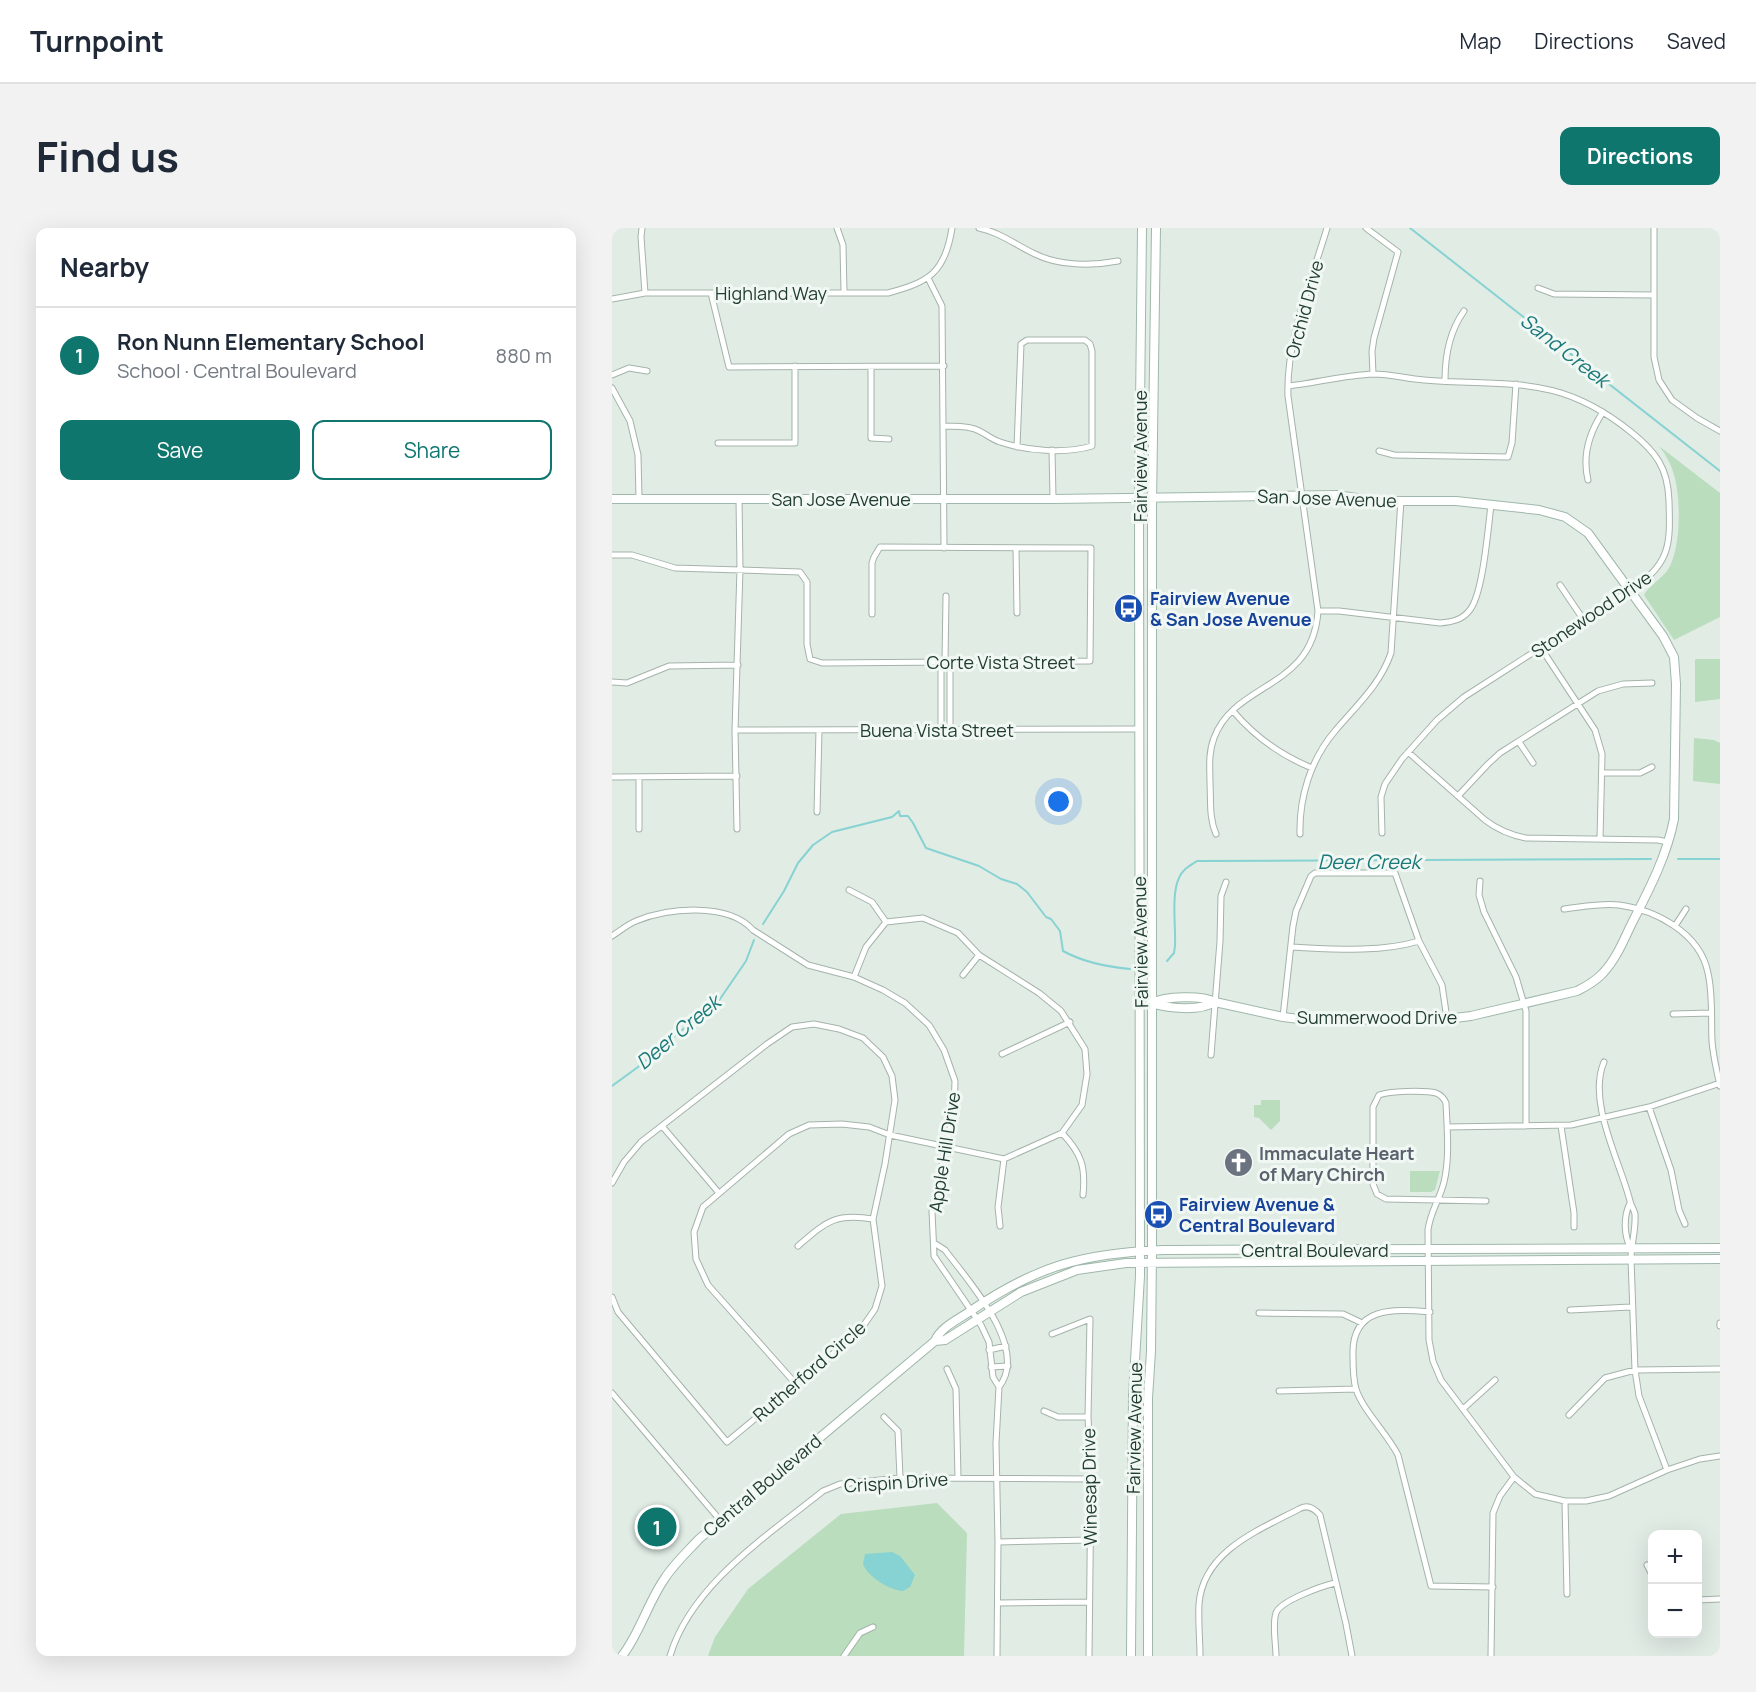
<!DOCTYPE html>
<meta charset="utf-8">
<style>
:root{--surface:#fff;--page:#f2f2f3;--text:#1f2937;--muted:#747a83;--line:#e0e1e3;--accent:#0f766e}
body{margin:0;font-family:Manrope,sans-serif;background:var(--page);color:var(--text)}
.controls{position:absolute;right:18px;bottom:18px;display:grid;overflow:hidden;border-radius:12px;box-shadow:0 6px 24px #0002}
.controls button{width:54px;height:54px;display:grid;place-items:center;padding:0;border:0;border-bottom:2px solid var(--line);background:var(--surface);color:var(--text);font:30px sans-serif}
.you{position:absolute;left:447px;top:574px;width:21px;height:21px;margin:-15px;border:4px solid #fff;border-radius:50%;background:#1a73e8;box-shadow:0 0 0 9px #1a73e833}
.badge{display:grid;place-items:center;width:39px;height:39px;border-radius:50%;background:var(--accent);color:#fff;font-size:20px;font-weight:700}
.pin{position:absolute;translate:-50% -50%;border:3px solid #fff;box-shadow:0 2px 6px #0006}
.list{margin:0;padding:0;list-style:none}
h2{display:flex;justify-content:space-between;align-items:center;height:78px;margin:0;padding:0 24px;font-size:26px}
h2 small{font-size:20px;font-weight:400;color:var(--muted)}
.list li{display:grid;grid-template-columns:39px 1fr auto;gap:18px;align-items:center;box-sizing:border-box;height:96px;padding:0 24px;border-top:2px solid var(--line)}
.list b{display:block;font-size:22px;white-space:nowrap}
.list p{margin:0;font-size:20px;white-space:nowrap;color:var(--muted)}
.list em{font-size:20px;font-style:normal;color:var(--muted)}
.actions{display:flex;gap:12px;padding:18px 24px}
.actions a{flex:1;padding:14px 0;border:2px solid var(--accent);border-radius:12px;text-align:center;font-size:21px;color:var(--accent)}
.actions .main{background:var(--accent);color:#fff}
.map{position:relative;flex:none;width:1108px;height:1428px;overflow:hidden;border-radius:12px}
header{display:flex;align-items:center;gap:36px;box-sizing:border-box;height:84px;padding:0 30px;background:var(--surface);border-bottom:2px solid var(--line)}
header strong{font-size:28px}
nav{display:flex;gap:33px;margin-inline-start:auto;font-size:21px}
.intro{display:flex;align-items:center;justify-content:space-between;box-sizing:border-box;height:144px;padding:0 36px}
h1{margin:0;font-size:42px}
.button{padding:15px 27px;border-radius:12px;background:var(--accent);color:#fff;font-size:21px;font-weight:700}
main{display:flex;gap:36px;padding:0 36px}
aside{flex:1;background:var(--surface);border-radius:12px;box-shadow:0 6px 24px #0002}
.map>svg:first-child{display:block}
.green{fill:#b9ddbd}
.water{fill:#87d2d2}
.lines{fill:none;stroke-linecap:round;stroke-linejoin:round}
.stream{stroke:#87d2d2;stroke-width:2}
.street-casing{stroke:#a4b4ab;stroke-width:7}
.secondary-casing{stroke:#9fb8ab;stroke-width:10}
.street{stroke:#fff;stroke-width:5}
.secondary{stroke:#fff;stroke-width:8}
.labels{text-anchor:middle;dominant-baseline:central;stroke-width:6;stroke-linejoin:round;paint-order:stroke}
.street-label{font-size:18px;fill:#213d31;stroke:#f1f8f4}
.transit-label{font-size:18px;font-weight:bold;fill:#164399;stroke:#f1f8f4;text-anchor:start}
.worship-label{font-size:18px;font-weight:bold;fill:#5b616d;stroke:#f1f8f4;text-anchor:start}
.water-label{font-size:20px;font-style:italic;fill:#1a7979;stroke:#f1f8f4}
</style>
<header>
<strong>Turnpoint</strong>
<nav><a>Map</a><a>Directions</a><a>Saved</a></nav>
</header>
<div class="intro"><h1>Find us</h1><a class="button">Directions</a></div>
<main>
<aside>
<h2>Nearby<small></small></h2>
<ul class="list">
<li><span class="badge">1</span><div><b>Ron Nunn Elementary School</b><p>School · Central Boulevard</p></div><em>880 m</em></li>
</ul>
<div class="actions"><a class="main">Save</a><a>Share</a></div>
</aside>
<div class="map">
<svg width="1108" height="1428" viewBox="0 0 1108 1428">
<rect width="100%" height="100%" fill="#e1ece5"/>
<!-- green -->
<path class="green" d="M1047,218l61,47v124l-46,23 -30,-45c4,-9 19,-17 25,-27 12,-21 12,-70 5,-93 -3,-11 -8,-20 -15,-29z
M1084,431h24v40l-25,3v-42z
M1082,510l20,2 6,3v41l-27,-3z
M649,872h19v21l-9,9 -12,-12 -5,-1v-12h7z
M798,943h30l-5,19 -4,2h-21z
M325,1275l30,30 -3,123h-256l7,-19 33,-48 93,-75z"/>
<!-- water -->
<path class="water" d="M280,1324l8,4 15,19 -5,12 -7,4c-14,-1 -35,-14 -40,-27l2,-10z"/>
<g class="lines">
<!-- stream -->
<path class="stream" d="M798,0l310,243
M1066,631h42
M151,696l21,-33 14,-28 15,-18 19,-13 60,-15 7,-6 1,5h8l5,7 13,25 53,18 22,13 16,5 10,8 19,25 5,2 9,12 3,20c20,11 45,16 67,18
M555,733l7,-8 1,-7c1,-18 -4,-52 4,-68 3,-8 10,-12 18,-17l454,-2
M0,858l26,-19 34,-29 46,-36 28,-41 8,-21"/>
<defs>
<path id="street" d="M30,0l-1,9 4,56
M225,0l6,17 1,47
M367,0c20,4 37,17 56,26 24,12 57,12 83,7
M754,0l32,24 -24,86 -2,13 1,23
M1042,0v129l5,23 13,20 25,18 23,13
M316,50l14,28 2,242
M926,60l16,6 100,1
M99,65l18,74 215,-1
M0,71l33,-6h243c41,-11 57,-20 64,-65
M259,140v70l18,1
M0,147l17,-7 18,3
M833,152c0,-25 4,-48 19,-69
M676,158c28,-3 57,-11 86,-12 17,0 33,5 50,6 86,7 134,-7 207,52 25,20 37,36 38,69 1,38 3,60 -31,84l-174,112 -27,23 -35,39 -17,25 -4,13 1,36
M0,160l18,33 8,34 1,44
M332,198c9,0 19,0 27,2 11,2 19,11 29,14 27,9 65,12 92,4v-95l-2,-7 -5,-4h-58l-6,4 -4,103
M106,215h77v-77
M440,222l1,49
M767,223l15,4 114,2 4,-14 4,-59
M976,252c-6,-25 1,-47 15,-68
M404,320l1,65
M0,327h20l43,13 125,4 7,10v62l3,15 12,4 268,-2 1,-113 -211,-1 -6,10 -2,6v51
M948,357l23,34
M706,383h21l101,12c11,-1 22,-3 29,-12 14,-15 19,-83 22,-106
M929,420l54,82 7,24 -2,85
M333,434l5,7v60
M0,454l15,1 42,-17 69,-1
M621,483c22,26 47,44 79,57
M329,501v-59l4,-8 1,-66
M123,502l404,-1
M907,514l14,21
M796,524l77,68c13,10 25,15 41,18l132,2 10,2
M990,545h38l12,-6
M0,549l125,-1
M846,568l30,-32 12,-11 98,-62 25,-7 29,-1
M205,584l2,-82
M27,601v-52
M125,601l-2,-99 5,-161 -1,-70
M604,606c-7,-16 -5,-33 -6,-50 0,-15 -2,-31 4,-46 21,-57 99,-48 104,-127l-30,-215c-2,-57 23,-114 39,-168
M688,606c-1,-37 11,-75 35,-103 21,-25 45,-46 56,-78l10,-153
M868,653l-1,14 5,17 32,65 10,34v115
M237,662l23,12 14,20
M952,681c18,-2 37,-6 55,-4 37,5 81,28 89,68 5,22 3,46 4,68 1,15 5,30 8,45
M1063,698l11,-17
M0,708c8,-5 16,-12 24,-15 32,-13 92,-19 117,9l55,35 46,12 29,13 22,13 24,22 15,25 11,31 -1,29 -22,101 2,45 47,69 8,17 4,35 6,10 -3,56 2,99 -1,114
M679,719c42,2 88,6 128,-6
M351,747l16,-20
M1061,786l38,-1
M671,789l10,-91 3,-15 15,-35 4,-3h80l24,68 23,44 5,34
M390,826l68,-32
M599,827l9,-114 1,-45 5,-14
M992,834c-17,40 16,99 26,139 1,5 4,8 5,13 1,18 -4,29 -4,45l4,111 4,26 28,74
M1037,879l22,63 8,40 6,14
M50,898l57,67
M949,898l13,87v14
M835,899l124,-2 78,-18 71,-24
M450,905c19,20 24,33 21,62
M0,955l12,-21 17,-20 126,-98 25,-17 22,-3 25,5 24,9 20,19 9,19 3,24 -10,64 -12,55 9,67 -7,23 -16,23 -132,110 -109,-130 -6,-15
M874,973l-100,-2 -9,-5 -4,-10v-77l6,-12c10,-4 46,-5 57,-2 5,2 8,5 10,10 1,25 4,54 -2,79 -4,17 -14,30 -16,48l1,110 4,21 8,19 73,97 21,17 30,7h21l23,-5 58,-26 33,-11 20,-3
M1018,975c-7,14 -6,33 1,46
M388,998l-2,-19 6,-48
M322,1015l11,7c23,31 85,98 54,137
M186,1018c28,-24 36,-33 75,-27
M958,1082l61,-3
M818,1084c-37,-3 -79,-6 -77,44 0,11 0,23 3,33 7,22 31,44 42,66l33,131 62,1
M647,1085l84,1 19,9
M1108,1095v3
M440,1106l38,-15 -2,98 3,62 -2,177
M377,1122l17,-4
M379,1139l17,-1
M335,1141l9,20 2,89
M183,1155l-87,-98 -12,-26 -2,-27 9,-25 86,-73 20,-9 33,-1 27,3 21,8 114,24 58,-26 20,-28 5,-31 -2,-25 -24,-38 -22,-18 -60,-38 -21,-22 -35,-15 -37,4 -20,25 -12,30
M667,1163l77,-2
M0,1165l108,127
M851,1181l32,-29
M432,1183l14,6h30
M957,1187l36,-37 30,-8 85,-1
M272,1189l14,14 2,47
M953,1273l2,93
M386,1314l92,-2
M1035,1337l5,10
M1086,1372l22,-1
M386,1375l90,-1
M58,1428c21,-71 97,-120 153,-165l17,-7 60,-6 191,1
M232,1428l16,-23 13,-6
M588,1428c0,-17 -2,-35 -1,-52 4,-53 60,-74 100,-95 8,-5 15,-1 21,6l26,109 6,32
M664,1428c0,-13 -4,-31 0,-43 4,-12 46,-27 59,-30
M879,1428l2,-143 7,-17 14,-19"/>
<path id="secondary" d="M0,271h441l284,-4 39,6h80l83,9 26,7 23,16 75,103 11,21 2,27 -2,135c-7,36 -24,69 -41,102 -9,18 -16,37 -30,52 -7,8 -16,13 -26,18l-106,25 -24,3 -140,1 -24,-3 -68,-15c-13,-7 -50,-6 -63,1
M538,775c18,5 48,9 65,-1
M323,1113l10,-1 76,-48 56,-22 49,-7 594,-4
M10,1428c18,-23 26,-54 43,-78 9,-14 23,-27 34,-39l236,-198c5,-13 22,-21 34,-29 67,-46 114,-59 195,-62l556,-2
M519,1428l2,-261 7,-119 -1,-779 3,-269
M536,1428v-258l3,-47 1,-100v-746l4,-277"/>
</defs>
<!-- street casing -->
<use href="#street" class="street-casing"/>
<!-- secondary casing -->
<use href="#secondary" class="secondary-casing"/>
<!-- street -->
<use href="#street" class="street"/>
<!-- secondary -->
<use href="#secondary" class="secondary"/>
</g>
<!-- icons -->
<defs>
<symbol id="bus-disc" viewBox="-11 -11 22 22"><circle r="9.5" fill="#1a4fb4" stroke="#f1f8f4"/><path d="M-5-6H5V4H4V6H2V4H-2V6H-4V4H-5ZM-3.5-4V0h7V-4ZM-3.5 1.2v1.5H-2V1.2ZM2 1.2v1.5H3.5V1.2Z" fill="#fff"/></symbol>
<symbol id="church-disc" viewBox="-11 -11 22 22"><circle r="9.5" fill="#6b7280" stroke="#f1f8f4"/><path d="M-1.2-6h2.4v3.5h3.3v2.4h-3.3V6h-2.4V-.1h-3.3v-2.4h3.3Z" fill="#fff"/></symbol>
</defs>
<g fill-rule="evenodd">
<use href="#bus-disc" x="500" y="364" width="33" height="33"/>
<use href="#church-disc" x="610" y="918" width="33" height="33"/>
<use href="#bus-disc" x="530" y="970" width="33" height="33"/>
</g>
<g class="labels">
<!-- street labels -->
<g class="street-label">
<text x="159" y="65">Highland Way</text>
<text transform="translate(692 81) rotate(-75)">Orchid Drive</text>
<text transform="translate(528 228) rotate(-90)">Fairview Avenue</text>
<text transform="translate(715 270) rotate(2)">San Jose Avenue</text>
<text x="229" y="271">San Jose Avenue</text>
<text transform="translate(979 386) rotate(-34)">Stonewood Drive</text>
<text x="389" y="434">Corte Vista Street</text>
<text x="325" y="502">Buena Vista Street</text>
<text transform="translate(528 714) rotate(-91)">Fairview Avenue</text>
<text x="765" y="789">Summerwood Drive</text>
<text transform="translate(332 924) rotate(-81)">Apple Hill Drive</text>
<text x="703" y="1022">Central Boulevard</text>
<text transform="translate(197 1143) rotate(-41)">Rutherford Circle</text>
<text transform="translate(522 1200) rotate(-89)">Fairview Avenue</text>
<text transform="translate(284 1254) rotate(-4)">Crispin Drive</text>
<text transform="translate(150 1257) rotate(-40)">Central Boulevard</text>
<text transform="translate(477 1259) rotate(-91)">Winesap Drive</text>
</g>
<!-- transit labels -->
<g class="transit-label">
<text x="538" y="370">Fairview Avenue<tspan x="538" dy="21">&amp; San Jose Avenue</tspan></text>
<text x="567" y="976">Fairview Avenue &amp;<tspan x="567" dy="21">Central Boulevard</tspan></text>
</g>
<!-- worship labels -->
<g class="worship-label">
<text x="647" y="925">Immaculate Heart<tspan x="647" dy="21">of Mary Chirch</tspan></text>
</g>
<!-- water labels -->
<g class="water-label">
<text transform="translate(953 122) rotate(38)">Sand Creek</text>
<text x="757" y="633">Deer Creek</text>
<text transform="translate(66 804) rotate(-40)">Deer Creek</text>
</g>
</g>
</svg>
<div class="controls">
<button>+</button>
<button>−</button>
</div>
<div class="you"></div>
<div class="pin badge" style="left:45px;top:1299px">1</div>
</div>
</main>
